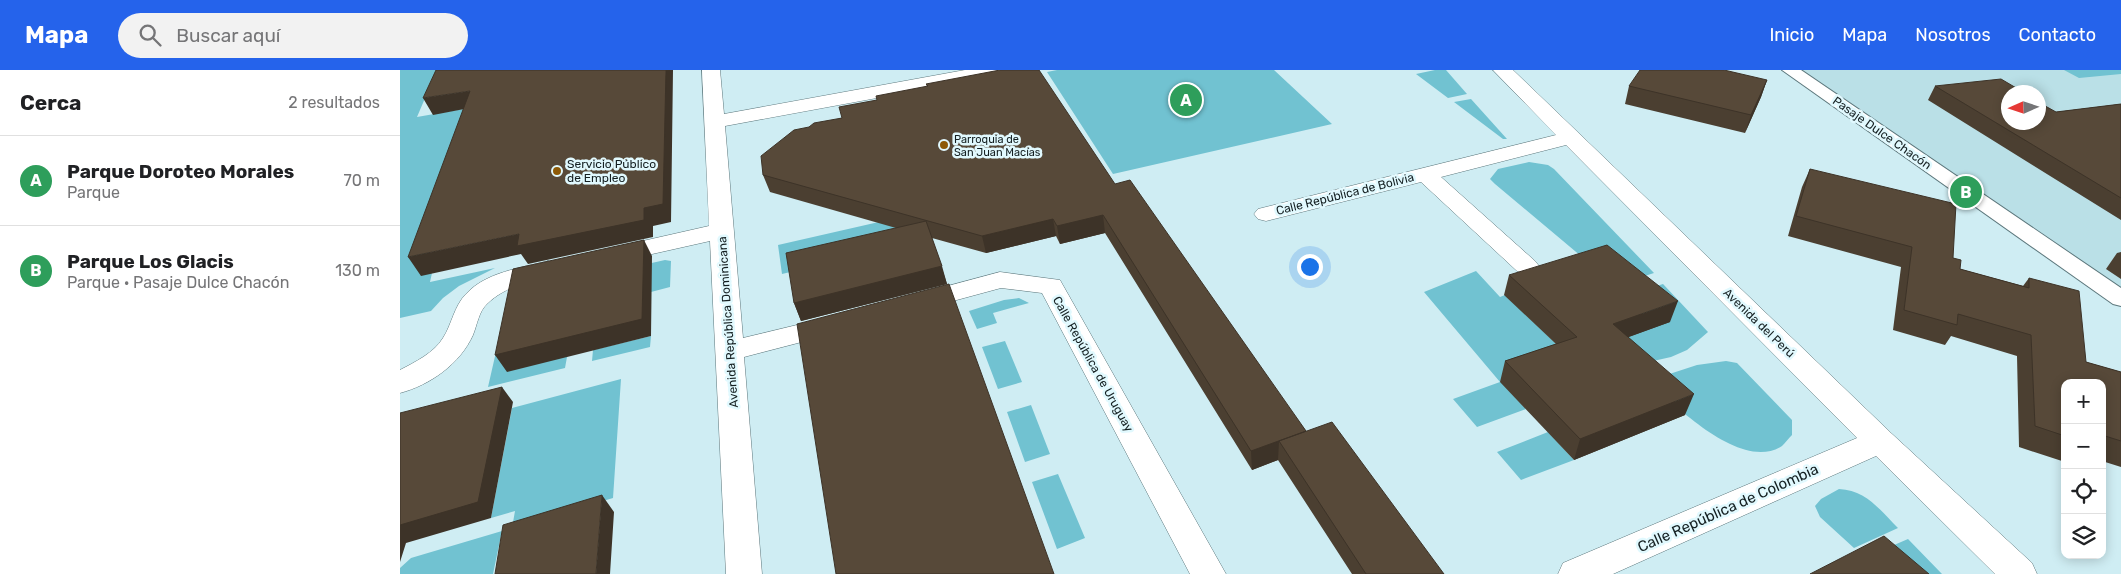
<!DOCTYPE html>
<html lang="es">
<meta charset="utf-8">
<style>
:root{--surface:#fff;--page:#f2f2f2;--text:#202124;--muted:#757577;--line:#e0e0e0;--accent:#2563eb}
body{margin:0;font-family:Rubik,sans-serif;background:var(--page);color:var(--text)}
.controls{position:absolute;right:15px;bottom:15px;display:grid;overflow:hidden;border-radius:10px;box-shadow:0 2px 12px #0003}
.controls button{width:45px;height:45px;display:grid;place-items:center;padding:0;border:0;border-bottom:1px solid var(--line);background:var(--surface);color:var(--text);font:25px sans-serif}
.compass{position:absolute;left:1601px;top:15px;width:45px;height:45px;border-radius:50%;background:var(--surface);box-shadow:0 2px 12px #0003;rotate:267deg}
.you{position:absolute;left:909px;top:196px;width:18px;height:18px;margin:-12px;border:4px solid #fff;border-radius:50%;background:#1a73e8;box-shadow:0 0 0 8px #1a73e833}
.badge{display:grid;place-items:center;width:32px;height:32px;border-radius:50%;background:var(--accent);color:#fff;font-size:16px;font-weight:700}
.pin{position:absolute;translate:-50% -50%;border:2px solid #fff;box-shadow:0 1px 5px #0006}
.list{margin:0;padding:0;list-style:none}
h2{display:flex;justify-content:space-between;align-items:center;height:65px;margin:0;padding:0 20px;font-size:21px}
h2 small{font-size:16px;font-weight:400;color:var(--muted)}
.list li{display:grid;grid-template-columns:32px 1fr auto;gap:15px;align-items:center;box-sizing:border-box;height:90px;padding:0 20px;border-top:1px solid var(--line)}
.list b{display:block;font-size:19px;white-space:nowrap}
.list p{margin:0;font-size:16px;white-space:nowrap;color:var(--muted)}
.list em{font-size:16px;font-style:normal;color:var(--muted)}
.icon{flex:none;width:28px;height:28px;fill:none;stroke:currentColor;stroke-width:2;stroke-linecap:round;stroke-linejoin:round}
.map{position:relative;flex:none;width:1721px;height:504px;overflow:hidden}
header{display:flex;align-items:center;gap:30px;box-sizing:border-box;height:70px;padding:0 25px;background:var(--accent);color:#fff}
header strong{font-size:24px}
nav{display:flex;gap:28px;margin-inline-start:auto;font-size:18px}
.search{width:350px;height:45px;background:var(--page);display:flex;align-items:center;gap:12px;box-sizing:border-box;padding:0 18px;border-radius:28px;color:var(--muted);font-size:19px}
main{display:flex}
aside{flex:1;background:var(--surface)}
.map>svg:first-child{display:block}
.built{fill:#bae0e7;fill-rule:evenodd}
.green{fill:#71c2d1}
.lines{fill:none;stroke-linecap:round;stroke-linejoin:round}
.pedestrian-casing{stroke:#5c777c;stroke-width:2}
.minor-casing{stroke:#5c777c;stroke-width:1}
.pedestrian{fill:#fff;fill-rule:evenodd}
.minor{fill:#fff;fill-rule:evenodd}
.wall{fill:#4b3f31}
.shaded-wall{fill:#3d3328}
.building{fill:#574939;stroke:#3d3328}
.poi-dot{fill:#8d5a08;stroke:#e1f9fe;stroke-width:2}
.labels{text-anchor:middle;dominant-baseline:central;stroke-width:5;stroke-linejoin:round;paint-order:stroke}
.far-poi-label{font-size:11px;fill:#141f21;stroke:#e1f9fe;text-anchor:start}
.street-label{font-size:12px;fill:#141f21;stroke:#e1f9fe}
.poi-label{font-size:12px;fill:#141f21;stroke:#e1f9fe;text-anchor:start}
.near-street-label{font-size:15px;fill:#141f21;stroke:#e1f9fe}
</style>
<header>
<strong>Mapa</strong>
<div class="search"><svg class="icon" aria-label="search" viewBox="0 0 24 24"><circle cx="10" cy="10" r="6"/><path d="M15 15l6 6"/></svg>Buscar aquí</div>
<nav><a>Inicio</a><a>Mapa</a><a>Nosotros</a><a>Contacto</a></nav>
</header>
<main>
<aside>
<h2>Cerca<small>2 resultados</small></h2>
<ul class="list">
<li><span class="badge" style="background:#2e9e5b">A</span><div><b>Parque Doroteo Morales</b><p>Parque</p></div><em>70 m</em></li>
<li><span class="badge" style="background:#2e9e5b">B</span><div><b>Parque Los Glacis</b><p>Parque · Pasaje Dulce Chacón</p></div><em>130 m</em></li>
</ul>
</aside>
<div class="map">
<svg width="1721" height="504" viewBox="0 0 1721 504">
<rect width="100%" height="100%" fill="#cfedf3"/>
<!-- built -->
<path class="built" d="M1401,0h320v219zM1608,22h30v30h-30z"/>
<!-- green -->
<path class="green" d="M0,0h37l-20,47 63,-11 -58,169 10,-2 -2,9 65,-14 -36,18 -16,12 -12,13 -31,7z
M657,0h217l58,54 -219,50 -66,-102z
M1035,0h11l21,24 -19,4 -32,-24z
M1664,0h57v4l-42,4z
M1071,29l36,40h-4l-49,-37z
M1129,92l19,3 6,4 100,104 -31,10 -29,-16 -99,-83 -5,-5 8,-10z
M641,115l2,27 -261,62 -4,-29z
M265,190l6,1 -1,26 -19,5 -84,65 -2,11 -77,19 21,-92z
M1076,201l24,26 5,-2 66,63 -70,24 25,27 -49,18 -24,-28 47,-17 -76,-90z
M1263,214l45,48 -21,18 -16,7 -40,9 -5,-45 8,-28z
M619,228l10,5 -36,10 4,10 -20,6 -8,-18 35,-11z
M251,266l-1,11 -58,14 1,-11z
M605,271l17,41 -24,7 -16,-42z
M1326,291l11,2 55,57v15c-3,3 -7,8 -10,11 -41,26 -106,-40 -134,-65l49,-16z
M221,309l-8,119 -101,30 3,-17 -24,7 21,-110z
M631,335l19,49 -25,8 -18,-50z
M1148,362l26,28 -53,20 -24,-28z
M658,404l27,64 -28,11 -25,-67z
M1439,419c27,1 41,21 59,39l-44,20 -34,-31 -5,-11 6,-7z
M102,461l-9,43h-93v-6l11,-10z
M1508,469l34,35h-49l-22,-19z"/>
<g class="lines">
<defs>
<path id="pedestrian" d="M1382,0h19l320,218v18l-8,-2z"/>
<path id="minor" d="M302,0h18l4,44 241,-44h40l-2,4 -7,2 -271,50 18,212 91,-22 10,3 4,6 -4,6 -100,26 18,217h-36l-16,-333 -98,22 -9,-3 -4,-5 4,-5 106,-24z
M1093,0h20l378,363 141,130 5,11h-42l-119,-118 -263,118h-55l5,-11 294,-125 -291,-293 -125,32 94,84 4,5 -4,5 -9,3 -9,-3 -96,-89 -155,39 -8,-2 -4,-5 4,-5 298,-74z
M148,191l9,3 4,5 -4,5c-24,6 -52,12 -70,30 -8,7 -10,21 -14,31 -13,29 -43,50 -73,58v-23c15,-8 34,-17 43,-32 9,-14 11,-32 23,-44 20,-22 55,-26 82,-33z
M600,202l60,8 166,294h-36l-148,-281 -41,-5 -85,23 -9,-2 -4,-6 4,-6z"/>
</defs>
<!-- pedestrian casing -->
<use href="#pedestrian" class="pedestrian-casing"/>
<!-- minor casing -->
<use href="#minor" class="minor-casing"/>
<!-- pedestrian -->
<use href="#pedestrian" class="pedestrian"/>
<!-- minor -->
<use href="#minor" class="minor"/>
</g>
<!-- wall -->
<path class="wall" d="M1367,10l-6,17 -16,36 -120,-29 4,-18z
M526,14l189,100 191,247 138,143h-92l-74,-114 -26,10 -147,-237 -45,11 -4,-8 -70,17 -54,-15 15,46 -146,37 -7,-18 102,-75 -126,-36 -7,-17 46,-48 33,-9 35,-18 50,-13z
M1535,16l121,26 65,-8v116l-193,-120z
M1410,99l143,89 7,11 63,17 6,-8 57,84 35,10v95l-19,-6v-78h-37v79l-46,-15 -2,-91 -66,-20 -6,9 -52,-15 8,-63 -113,-31 14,-49z
M1721,182v27l-15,-10 11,-16z
M1109,205l161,47 -42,15 57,78 -111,45 -74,-78 5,-21 51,-17 -52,-49z"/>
<!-- shaded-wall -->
<path class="shaded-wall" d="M266,0h7l-2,152 -18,4v11l-125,27 -7,-10 -100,22 -13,-19 236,-49z
M1367,10l-6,17 -16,36 6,-18z
M70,21l10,15 -47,9 -10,-17z
M703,145l2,18 -45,11 -3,-18z
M653,149l3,17 -70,17 -4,-17z
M244,170l8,16 -1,80 -144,36 -12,-17z
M542,196l5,18 -146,37 -7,-18z
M1278,231l-8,21 -63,23 6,-21z
M102,317l11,15 -22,116 -85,25 -6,19v-37z
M1294,324l-9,21 -111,45 6,-21z
M879,371l-1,19 -26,10 -1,-19z
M202,425l12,17 -4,62h-14z"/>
<!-- building -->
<path class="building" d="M36,0h230l-3,134 -19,4v12l-127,26 2,-12 -111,23 62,-166 -47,7z
M600,0h39l76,114 15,-4 176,251 -55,20 -148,-236 -46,11 -4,-7 -71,17 -219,-61 -2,-19 33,-26 15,-3 5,-4 28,-5 -3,-11 38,-7 -1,-4 52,-10 -2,-2z
M1240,0h84l43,10 -16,35 -122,-29z
M1601,9l22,13h-15v30h30v-20l18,10 65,-8v94l-186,-112z
M1410,99l146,35 -3,54 8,2 -1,9 69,19v-10l50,13 7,71 35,10v69l-19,-6v-52h-37v53l-30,-10 -4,-91 -73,-21 -1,11 -53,-15 8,-63 -116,-31z
M526,151l16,45 -148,37 -8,-50z
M244,170l-2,79 -147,36 18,-86z
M1207,175l71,56 -65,23 81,70 -114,45 -75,-78 72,-24 -68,-62z
M549,214l105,290h-218l-39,-250z
M102,317l-24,115 -78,23v-112z
M932,352l112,152h-78l-87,-133z
M202,425l-6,79h-101l8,-49z
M1484,466l45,38h-119z"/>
<!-- markers -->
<g class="poi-dot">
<circle cx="544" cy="75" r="5"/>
<circle cx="157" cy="101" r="5"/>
</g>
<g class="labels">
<!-- far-poi labels -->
<g class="far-poi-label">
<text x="554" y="69">Parroquia de<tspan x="554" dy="13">San Juan Macías</tspan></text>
</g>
<!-- street labels -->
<g class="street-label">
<text transform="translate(1482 63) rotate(35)">Pasaje Dulce Chacón</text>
<text transform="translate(945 124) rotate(-14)">Calle República de Bolivia</text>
<text transform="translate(328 252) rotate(-94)">Avenida República Dominicana</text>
<text transform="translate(1359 253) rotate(44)">Avenida del Perú</text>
<text transform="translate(693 294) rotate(61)">Calle República de Uruguay</text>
</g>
<!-- poi labels -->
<g class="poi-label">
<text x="167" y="94">Servicio Público<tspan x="167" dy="14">de Empleo</tspan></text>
</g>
<!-- near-street labels -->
<g class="near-street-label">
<text transform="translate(1328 438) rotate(-24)">Calle República de Colombia</text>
</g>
</g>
</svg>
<div class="controls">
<button>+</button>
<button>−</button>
<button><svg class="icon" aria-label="locate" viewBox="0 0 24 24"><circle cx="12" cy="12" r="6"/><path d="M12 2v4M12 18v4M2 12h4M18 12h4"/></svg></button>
<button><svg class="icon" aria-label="layers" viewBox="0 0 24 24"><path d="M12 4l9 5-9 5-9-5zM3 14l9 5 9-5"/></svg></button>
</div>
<svg class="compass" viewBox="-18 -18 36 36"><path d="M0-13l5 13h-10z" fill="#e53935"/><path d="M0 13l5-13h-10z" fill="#757577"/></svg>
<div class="you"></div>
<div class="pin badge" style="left:786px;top:30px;background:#2e9e5b">A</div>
<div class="pin badge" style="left:1566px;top:122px;background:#2e9e5b">B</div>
</div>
</main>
